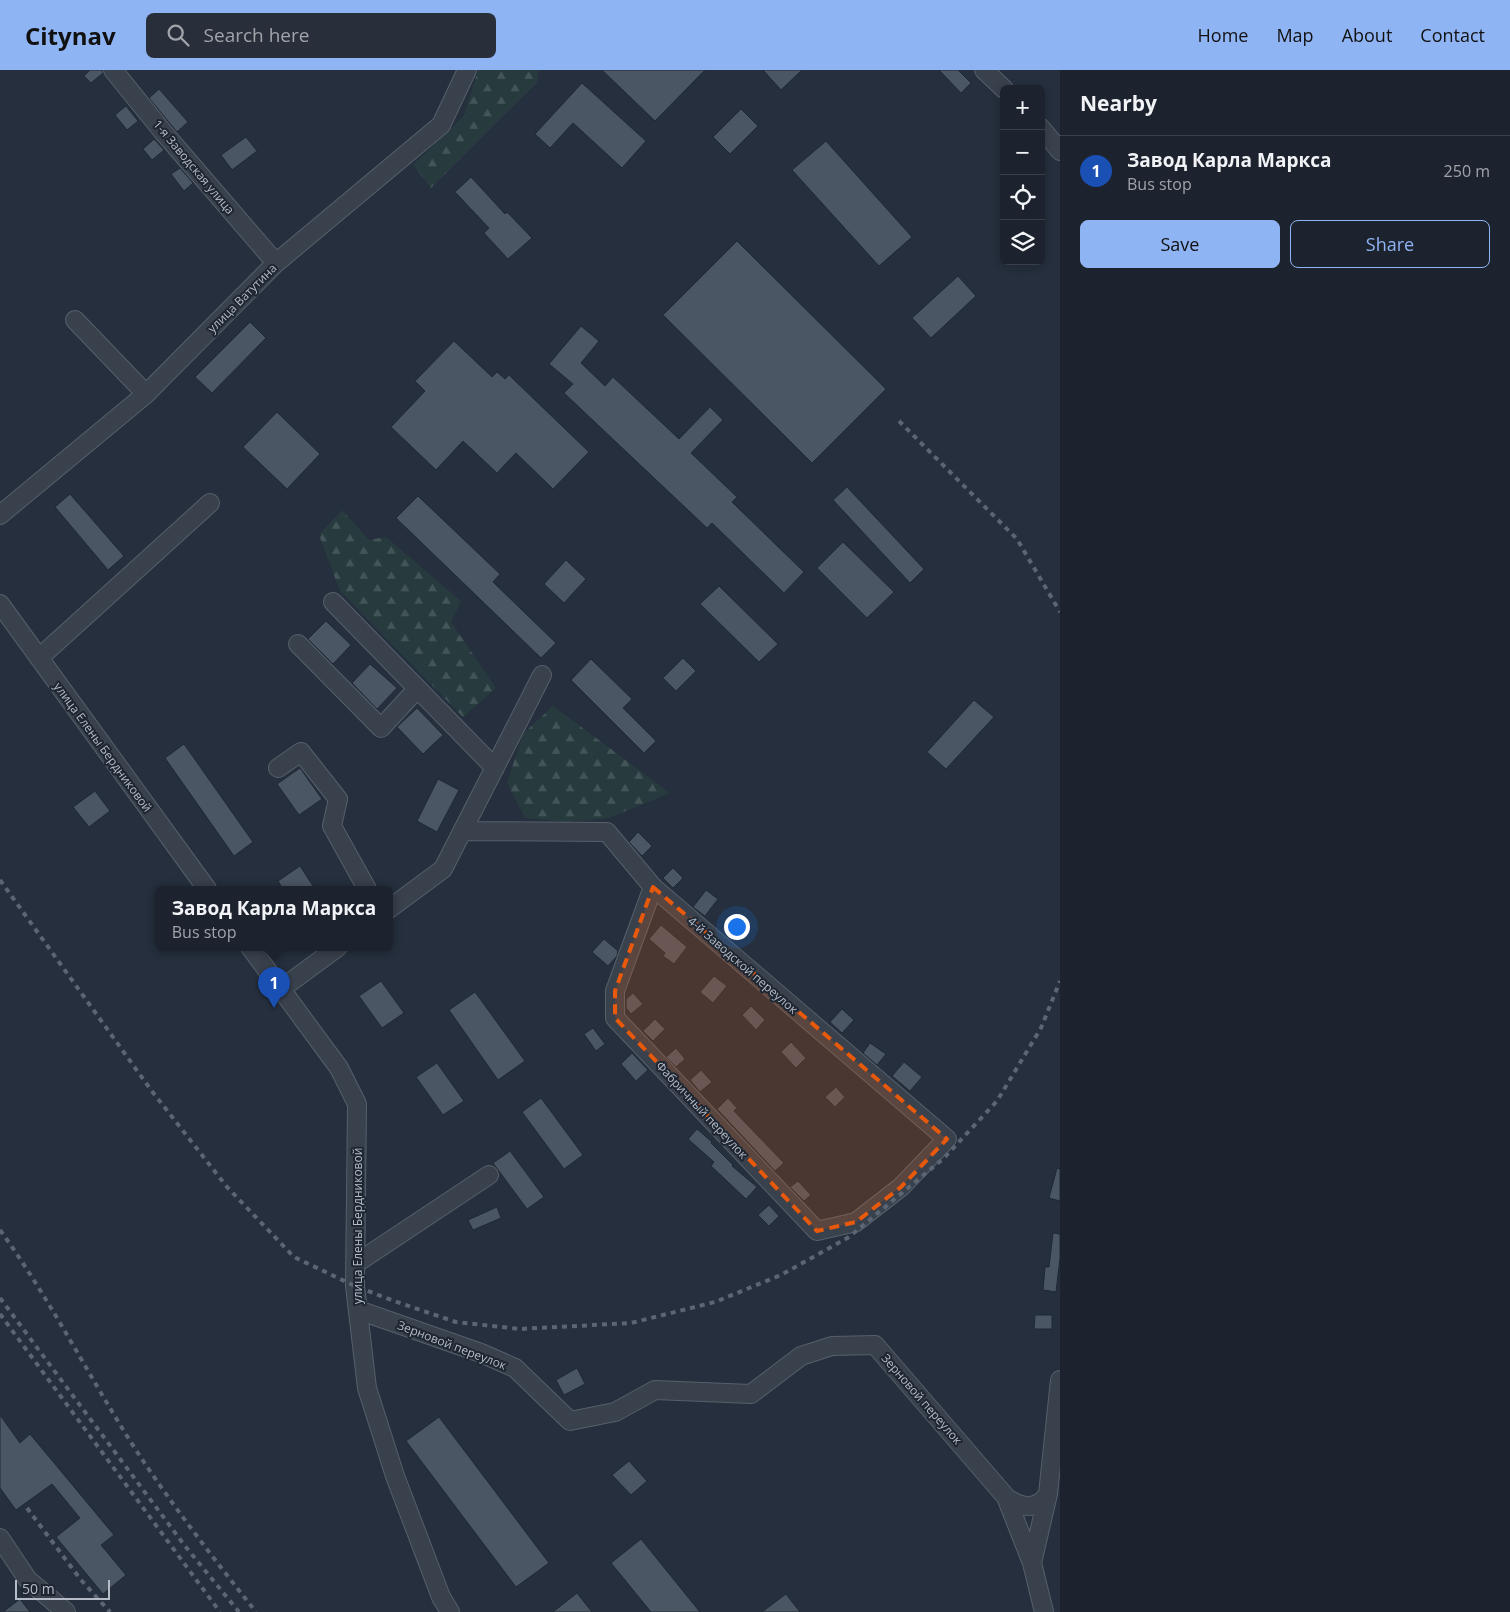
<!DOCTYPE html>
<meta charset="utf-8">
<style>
:root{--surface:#1c232e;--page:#292f3a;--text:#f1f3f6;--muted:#a0a4aa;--line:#3a404a;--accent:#8fb4f3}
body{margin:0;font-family:"Open Sans",sans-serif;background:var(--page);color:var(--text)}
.controls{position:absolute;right:15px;top:15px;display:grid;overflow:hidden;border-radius:8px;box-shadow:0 2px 8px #0003}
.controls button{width:45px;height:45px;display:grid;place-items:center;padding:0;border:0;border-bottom:1px solid var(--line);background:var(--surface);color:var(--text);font:25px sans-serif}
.scale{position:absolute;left:15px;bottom:12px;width:95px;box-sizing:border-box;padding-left:5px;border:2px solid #b5bcc8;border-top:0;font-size:14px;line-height:18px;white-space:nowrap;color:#b5bcc8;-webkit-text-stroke:4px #1e2632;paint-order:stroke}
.you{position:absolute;left:736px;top:856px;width:18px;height:18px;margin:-12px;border:4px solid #fff;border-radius:50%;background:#1a73e8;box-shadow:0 0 0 8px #1a73e833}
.badge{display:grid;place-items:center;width:32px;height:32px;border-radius:50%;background:var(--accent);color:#fff;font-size:16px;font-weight:700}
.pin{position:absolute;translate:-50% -41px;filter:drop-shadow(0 1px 2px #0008)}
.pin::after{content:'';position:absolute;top:26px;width:18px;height:15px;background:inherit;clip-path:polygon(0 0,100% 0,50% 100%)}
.popup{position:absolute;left:155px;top:816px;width:238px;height:65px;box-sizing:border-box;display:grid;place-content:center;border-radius:8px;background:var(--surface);filter:drop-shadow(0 1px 4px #0005);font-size:16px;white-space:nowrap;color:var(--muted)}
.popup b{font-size:19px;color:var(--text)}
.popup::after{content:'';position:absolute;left:50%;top:100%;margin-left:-10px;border:10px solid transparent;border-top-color:var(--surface)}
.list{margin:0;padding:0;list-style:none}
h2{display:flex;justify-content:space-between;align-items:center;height:65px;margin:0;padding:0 20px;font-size:21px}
h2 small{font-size:16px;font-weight:400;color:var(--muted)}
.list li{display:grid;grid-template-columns:32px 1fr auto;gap:15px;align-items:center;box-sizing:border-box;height:70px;padding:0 20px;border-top:1px solid var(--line)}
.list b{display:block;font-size:19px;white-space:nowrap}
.list p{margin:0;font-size:16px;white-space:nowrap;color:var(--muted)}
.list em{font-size:16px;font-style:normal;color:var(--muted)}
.actions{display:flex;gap:10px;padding:15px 20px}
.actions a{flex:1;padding:11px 0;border:1px solid var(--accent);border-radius:8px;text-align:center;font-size:18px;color:var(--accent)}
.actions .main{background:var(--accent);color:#111}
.icon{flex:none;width:28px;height:28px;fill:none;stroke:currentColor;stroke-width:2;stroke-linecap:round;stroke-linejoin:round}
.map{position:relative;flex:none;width:1060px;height:1542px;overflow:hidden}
header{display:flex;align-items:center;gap:30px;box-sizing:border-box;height:70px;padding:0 25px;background:var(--accent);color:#111}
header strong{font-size:24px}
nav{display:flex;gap:28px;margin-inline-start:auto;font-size:18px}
.search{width:350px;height:45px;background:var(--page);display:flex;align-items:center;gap:12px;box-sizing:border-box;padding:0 18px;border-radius:8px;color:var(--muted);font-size:19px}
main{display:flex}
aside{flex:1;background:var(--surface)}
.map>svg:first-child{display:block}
.forest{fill:url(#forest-firs)}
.building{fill:#4b5665;stroke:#202834}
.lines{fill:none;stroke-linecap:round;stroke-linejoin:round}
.minor-casing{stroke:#575f6b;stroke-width:20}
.minor{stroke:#39414d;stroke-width:18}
.rail{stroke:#5b6573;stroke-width:4;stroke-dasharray:5 5;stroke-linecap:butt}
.marked{fill:#e8590c;fill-opacity:0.2;stroke:#e8590c;stroke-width:4;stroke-dasharray:10 6;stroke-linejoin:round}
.labels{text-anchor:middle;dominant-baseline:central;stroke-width:4;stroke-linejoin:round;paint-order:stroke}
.street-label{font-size:12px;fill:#b5bcc8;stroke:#1e2632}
</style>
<header>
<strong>Citynav</strong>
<div class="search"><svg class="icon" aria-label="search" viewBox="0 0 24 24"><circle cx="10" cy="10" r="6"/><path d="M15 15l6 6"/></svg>Search here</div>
<nav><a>Home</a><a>Map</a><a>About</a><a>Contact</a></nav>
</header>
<main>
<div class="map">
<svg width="1060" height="1542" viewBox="0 0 1060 1542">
<defs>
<pattern id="forest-firs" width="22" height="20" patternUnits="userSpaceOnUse" patternTransform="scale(1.25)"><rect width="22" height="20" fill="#273b3e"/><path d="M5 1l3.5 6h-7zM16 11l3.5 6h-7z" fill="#445558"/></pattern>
</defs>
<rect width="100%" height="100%" fill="#252f3d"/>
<!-- forest -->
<path class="forest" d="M478,0h61l-2,13 -106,105 -18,-23 51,-49z
M342,440l27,30 17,-3 75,64 -10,21 45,66 -33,29 -123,-126 -21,-56z
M553,636l117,87 -61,25 -43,4 -41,-4 -18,-35 16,-49z"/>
<!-- building -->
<path class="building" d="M90,0h13v3l-12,10 -7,-7z
M602,0h103l-50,51z
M763,0h39l-21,20z
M939,0h19l13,13 -10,10z
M582,13l64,58 -24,27 -49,-45 -23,25 -15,-14z
M159,19l29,33 -11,10 -28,-34z
M126,36l12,15 -11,9 -12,-15z
M741,39l17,17 -28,28 -17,-17z
M246,67l11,14 -25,19 -11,-15z
M154,69l10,11 -12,10 -9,-11z
M826,71l86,96 -33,29 -87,-96z
M180,98l13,15 -9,8 -13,-17z
M471,107l34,37 2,-2 25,26 -24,21 -24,-26 5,-5 -34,-36z
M737,171l149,148 -74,74 -149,-148z
M958,206l18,20 -45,42 -19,-20z
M250,252l16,16 -54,55 -17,-16z
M581,256l18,15 -18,22 24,23 8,-9 66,62 31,-32 13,13 -32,33 46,44 -5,5 72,70 -20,21 -72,-70 -5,5 -143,-135 9,-9 -24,-20z
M454,271l38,36 5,-5 8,7 4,-4 80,77 -36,37 -37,-36 -19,20 -34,-32 -27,29 -45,-43 34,-36 -10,-10z
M277,342l43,42 -33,35 -44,-42z
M847,417l77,82 -14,14 -77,-83z
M70,424l54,62 -16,14 -53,-63z
M418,426l82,78 -7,8 63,61 -15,15 -145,-140z
M843,472l51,50 -27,26 -50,-50z
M566,490l20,19 -22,24 -20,-19z
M719,516l59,58 -19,18 -59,-58z
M326,551l25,24 -18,19 -25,-25z
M683,588l13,13 -20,20 -13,-13z
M591,589l41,40 -9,9 33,33 -12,12 -73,-73z
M370,594l27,24 -20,21 -25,-26z
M974,630l20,17 -48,52 -19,-17z
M417,638l26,27 -20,19 -26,-27z
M184,674l69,98 -19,14 -69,-98z
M300,698l22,31 -23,16 -22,-31z
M438,709l21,11 -22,42 -20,-11z
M95,721l15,20 -21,16 -16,-20z
M638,762l14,14 -10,10 -13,-14z
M300,796l15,23h-32l-5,-8z
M673,798l10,10 -10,10 -10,-10z
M706,820l12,9 -13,17 -12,-9z
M661,855l26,22 -13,17 -11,-8 2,-3 -16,-14z
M604,869l14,12 -1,5 -9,10 -16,-14z
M714,906l13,10 -14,17 -13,-11z
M381,911l23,32 -22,15 -23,-32z
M475,922l50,69 -27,19 -49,-70z
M633,923l10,11 -12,10 -5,-6v-9z
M751,936l14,14 -9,10 -14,-15z
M842,939l12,11 -12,13 -12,-11z
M655,949l10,10 -12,12 -10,-10z
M593,958l12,16 -9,7 -12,-17z
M791,972l15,16 -10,10 -15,-16z
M870,973l16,11 -9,11 -14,-12z
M676,978l9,11 -9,8 -10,-10z
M632,983l16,17 -12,11 -15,-17z
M904,992l18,15 -12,14 -18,-15z
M437,993l27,38 -21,14 -27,-38z
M701,1000l11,12 -12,10 -10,-12z
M836,1017l9,10 -10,10 -10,-10z
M541,1028l42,57 -19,14 -42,-57z
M728,1028l9,10 -3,3 50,52 -9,8 -58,-62z
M697,1059l15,13 -1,1 22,22 -1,1 25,21 -11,12 -35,-33 3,-4 -26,-23z
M510,1081l34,46 -17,12 -34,-46z
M1057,1098l3,1v32l-11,-3z
M798,1111l13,14 -7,6 -14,-14z
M769,1135l10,11 -10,10 -11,-11z
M497,1137l4,11 -28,12 -5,-10z
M1053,1163l7,1v24l-4,34 -13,-2 2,-23h4z
M1035,1245h17v14h-18z
M577,1298l8,16 -21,11 -8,-15z
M0,1345l20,28 10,-9 84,101 -13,10 25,30 -23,19 -47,-57 24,-19 -28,-34 -36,26 -16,-22z
M439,1347l110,146 -33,24 -110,-146z
M629,1391l18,20 -16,14 -19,-20z
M641,1469l59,73h-49l-40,-49z
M577,1523l15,19h-39z
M786,1524l14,18h-38z
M20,1529l10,13h-27z"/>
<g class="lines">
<defs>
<path id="minor" d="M113,0l51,63 112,130
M984,0l20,19
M1041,58l19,23
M75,250l71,74
M0,445l146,-121 130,-131 165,-138 26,-55
M333,532l162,166
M0,534l207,285
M298,574l83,84 36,-39
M39,588l171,-155
M278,698l23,-16 37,47 -6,27 35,63
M463,761l144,1 46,55 294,252 -46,48 -45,35 -39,9 -202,-213v-27l38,-104
M389,839l54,-40 99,-194
M250,877l89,121 18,36 -2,182 12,102 28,88 46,121 9,15
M281,919l57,-42
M355,1194l134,-89
M358,1240l123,43 34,15 55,53 45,-9 40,-22 96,4 50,-38 31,-10 43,-1 131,152 26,66 12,49
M1006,1427c14,11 31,14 42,-3l12,-114
M0,1468l28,42 38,32
M1032,1493l16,-69"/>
</defs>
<!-- minor casing -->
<use href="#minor" class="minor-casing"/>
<!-- minor -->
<use href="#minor" class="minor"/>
<!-- rail -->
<path class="rail" d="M899,351l118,118 43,73
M0,810l151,210 76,97 67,70 61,29 39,15 62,21 64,7 111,-6 84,-21 66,-27 68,-38 95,-79 53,-57 44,-73 19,-47
M0,1160c50,69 88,145 134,217 37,57 80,112 122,165
M0,1228l185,248 54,66
M0,1244l220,298
M27,1438l54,72 29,32"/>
</g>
<!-- marked area -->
<path class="marked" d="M653,817l294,252 -46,48 -45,35 -39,9 -202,-213v-27z"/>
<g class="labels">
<!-- street labels -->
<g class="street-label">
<text transform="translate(194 97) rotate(50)">1-я Заводская улица</text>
<text transform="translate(242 228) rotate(-45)">улица Ватутина</text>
<text transform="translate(103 677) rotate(54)">улица Елены Бердниковой</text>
<text transform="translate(743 895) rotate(41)">4-й Заводской переулок</text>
<text transform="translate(702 1040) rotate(47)">Фабричный переулок</text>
<text transform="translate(357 1156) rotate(-90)">улица Елены Бердниковой</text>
<text transform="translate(452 1275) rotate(21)">Зерновой переулок</text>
<text transform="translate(922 1329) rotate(49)">Зерновой переулок</text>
</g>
</g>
</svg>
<div class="controls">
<button>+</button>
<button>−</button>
<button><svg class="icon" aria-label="locate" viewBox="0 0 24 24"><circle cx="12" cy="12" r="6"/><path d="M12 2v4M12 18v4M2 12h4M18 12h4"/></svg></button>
<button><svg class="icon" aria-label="layers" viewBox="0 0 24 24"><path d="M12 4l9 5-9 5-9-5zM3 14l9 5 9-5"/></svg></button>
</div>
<div class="scale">50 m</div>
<div class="you"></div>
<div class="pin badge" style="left:274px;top:938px;background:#1a4fb4">1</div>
<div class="popup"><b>Завод Карла Маркса</b>Bus stop</div>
</div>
<aside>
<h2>Nearby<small></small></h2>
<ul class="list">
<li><span class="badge" style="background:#1a4fb4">1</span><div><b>Завод Карла Маркса</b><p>Bus stop</p></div><em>250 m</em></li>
</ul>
<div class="actions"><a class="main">Save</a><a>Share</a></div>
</aside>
</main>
